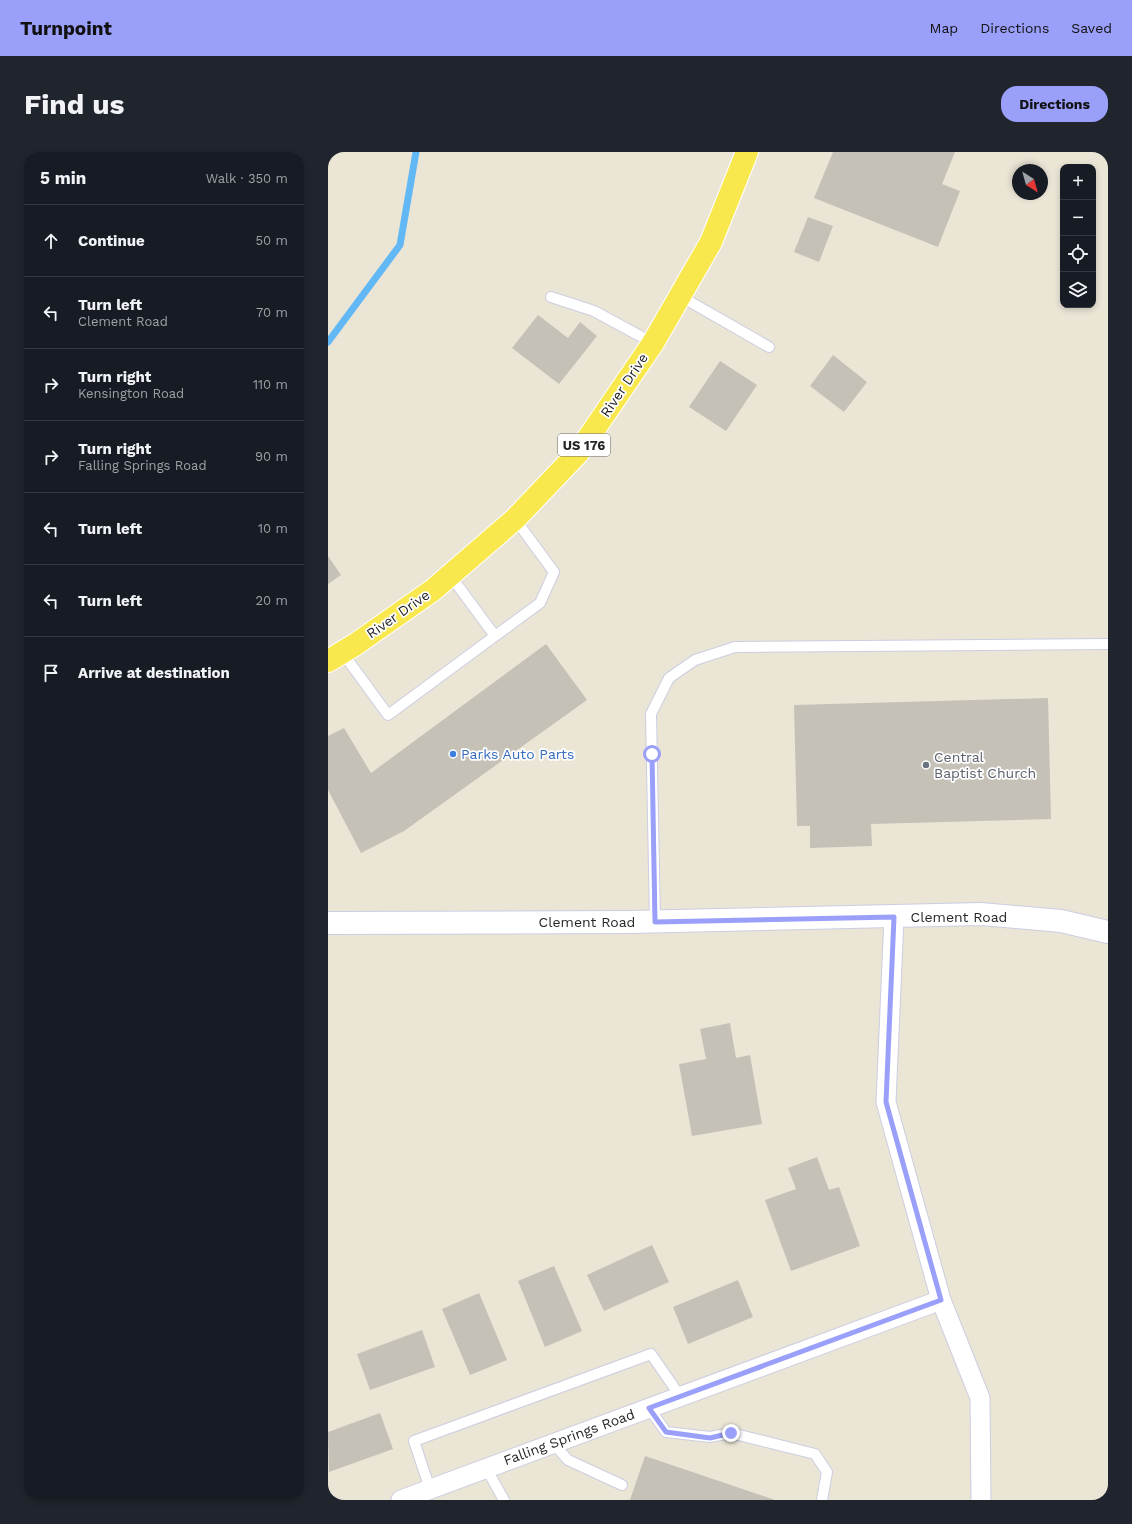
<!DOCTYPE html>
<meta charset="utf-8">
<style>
:root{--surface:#171b24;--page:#20242c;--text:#f1f3f6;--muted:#9ea1a6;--line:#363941;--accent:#9a9ffa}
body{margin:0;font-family:"Work Sans",sans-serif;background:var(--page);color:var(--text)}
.controls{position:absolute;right:12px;top:12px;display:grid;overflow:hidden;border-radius:8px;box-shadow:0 2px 6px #0003}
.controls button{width:36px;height:36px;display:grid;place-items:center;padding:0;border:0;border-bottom:1px solid var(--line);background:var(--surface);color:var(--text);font:20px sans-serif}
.compass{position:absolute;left:684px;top:12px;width:36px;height:36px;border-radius:50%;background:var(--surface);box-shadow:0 2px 6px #0003;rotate:143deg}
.stop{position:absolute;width:12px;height:12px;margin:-9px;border:3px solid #9a9ffa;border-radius:50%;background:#fff}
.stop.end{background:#9a9ffa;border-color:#fff;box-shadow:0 1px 4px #0008}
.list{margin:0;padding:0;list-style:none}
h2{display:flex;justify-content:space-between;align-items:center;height:52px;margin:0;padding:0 16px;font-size:17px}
h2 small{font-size:13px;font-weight:400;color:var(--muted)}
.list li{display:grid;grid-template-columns:26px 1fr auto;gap:12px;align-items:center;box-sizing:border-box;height:72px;padding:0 16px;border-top:1px solid var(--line)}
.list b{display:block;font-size:15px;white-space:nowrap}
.list p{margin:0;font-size:13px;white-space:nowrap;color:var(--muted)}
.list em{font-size:13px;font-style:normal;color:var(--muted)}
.icon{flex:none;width:22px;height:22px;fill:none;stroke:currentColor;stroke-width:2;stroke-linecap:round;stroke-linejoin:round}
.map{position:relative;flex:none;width:780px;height:1348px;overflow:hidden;border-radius:16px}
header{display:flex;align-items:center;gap:24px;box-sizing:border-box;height:56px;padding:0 20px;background:var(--accent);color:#111}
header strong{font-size:19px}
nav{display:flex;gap:22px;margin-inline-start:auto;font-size:14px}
.intro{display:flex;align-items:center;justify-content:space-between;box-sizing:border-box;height:96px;padding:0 24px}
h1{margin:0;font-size:28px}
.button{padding:10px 18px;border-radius:16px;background:var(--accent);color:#111;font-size:14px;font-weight:700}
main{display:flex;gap:24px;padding:0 24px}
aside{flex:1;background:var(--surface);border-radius:16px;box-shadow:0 2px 6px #0003}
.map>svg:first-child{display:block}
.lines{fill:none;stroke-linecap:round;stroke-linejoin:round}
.stream{stroke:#62b8f4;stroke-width:7}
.building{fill:#c5c1b7}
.lane-casing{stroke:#cccde1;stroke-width:12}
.street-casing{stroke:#cccde1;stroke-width:21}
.secondary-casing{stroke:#cccde1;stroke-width:24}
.primary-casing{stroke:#fff;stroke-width:24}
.lane{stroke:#fff;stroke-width:10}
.street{stroke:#fff;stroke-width:19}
.secondary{stroke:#fff;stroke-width:22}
.primary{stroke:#f8e84e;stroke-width:22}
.route{stroke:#9a9ffa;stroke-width:5}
.shop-dot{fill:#3f7fe0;stroke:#fff;stroke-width:1.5}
.worship-dot{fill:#6b7280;stroke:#fff;stroke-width:1.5}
.labels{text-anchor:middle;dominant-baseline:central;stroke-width:3.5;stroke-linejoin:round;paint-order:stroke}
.shield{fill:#fff;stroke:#676767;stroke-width:1}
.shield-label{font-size:13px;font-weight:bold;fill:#262626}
.street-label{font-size:14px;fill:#262626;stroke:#fff}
.shop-label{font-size:14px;fill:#366cbe;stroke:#fff;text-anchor:start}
.worship-label{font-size:14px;fill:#5b616d;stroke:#fff;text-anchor:start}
</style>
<header>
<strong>Turnpoint</strong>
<nav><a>Map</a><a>Directions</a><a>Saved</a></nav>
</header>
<div class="intro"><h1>Find us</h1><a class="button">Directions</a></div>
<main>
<aside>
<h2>5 min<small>Walk · 350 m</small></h2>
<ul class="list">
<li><svg class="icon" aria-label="ahead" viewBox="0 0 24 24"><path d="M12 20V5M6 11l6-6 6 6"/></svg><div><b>Continue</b></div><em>50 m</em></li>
<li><svg class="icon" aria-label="left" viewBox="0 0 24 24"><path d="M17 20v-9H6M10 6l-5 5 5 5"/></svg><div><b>Turn left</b><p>Clement Road</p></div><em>70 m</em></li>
<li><svg class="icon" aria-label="right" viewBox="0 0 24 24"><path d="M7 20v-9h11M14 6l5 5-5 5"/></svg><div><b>Turn right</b><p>Kensington Road</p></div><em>110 m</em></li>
<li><svg class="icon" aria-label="right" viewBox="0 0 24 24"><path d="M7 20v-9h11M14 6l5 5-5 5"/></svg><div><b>Turn right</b><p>Falling Springs Road</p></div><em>90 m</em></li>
<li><svg class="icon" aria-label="left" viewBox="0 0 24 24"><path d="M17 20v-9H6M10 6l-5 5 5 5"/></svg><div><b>Turn left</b></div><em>10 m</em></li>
<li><svg class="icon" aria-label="left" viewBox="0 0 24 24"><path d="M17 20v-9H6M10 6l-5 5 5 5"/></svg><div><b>Turn left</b></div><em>20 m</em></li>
<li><svg class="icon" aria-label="arrive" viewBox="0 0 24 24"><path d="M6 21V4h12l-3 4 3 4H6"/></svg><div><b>Arrive at destination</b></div></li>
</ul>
</aside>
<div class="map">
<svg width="780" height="1348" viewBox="0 0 780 1348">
<rect width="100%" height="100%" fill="#ebe5d6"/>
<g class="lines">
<!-- stream -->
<path class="stream" d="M0,190l72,-97 16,-93"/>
</g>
<!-- building -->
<path class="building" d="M505,0h122l-13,32 18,7 -22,56 -124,-49z
M480,65l25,9 -14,36 -25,-10z
M210,163l30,23 12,-16 17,14 -38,48 -47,-36z
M505,203l34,27 -23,30 -34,-26z
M392,209l37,24 -31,46 -37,-24z
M0,404l13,19 -13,9z
M218,492l41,56 -183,131 -43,22 -33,-63v-54l16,-8 27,45z
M720,546l3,121 -180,5 1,22 -62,2v-22h-13l-3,-121z
M402,871l6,35 14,-3 12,69 -70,12 -13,-72 27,-5 -6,-30z
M489,1005l12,33 10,-3 21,59 -69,25 -26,-71 31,-11 -8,-21z
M324,1093l17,37 -65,29 -17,-36z
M226,1114l28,65 -37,16 -27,-66z
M410,1128l15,37 -65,27 -15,-37z
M151,1141l28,67 -37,15 -28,-66z
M94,1178l13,37 -65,23 -13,-36z
M52,1261l13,36 -64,23 -1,-40z
M317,1304l130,44h-145z"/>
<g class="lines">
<defs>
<path id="lane" d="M352,144l89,51
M223,145l43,14 59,32
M167,484l45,-33 14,-31 -39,-53
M14,500l46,63 107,-79 -45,-61
M327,769l-4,-207 18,-36 26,-18 40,-13 373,-3
M321,1256l17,24 44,5 21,-4 84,21 12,18 -5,28
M225,1291l15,17 54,25
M158,1316l18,32
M102,1337l-16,-48 237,-87 29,42"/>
<path id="street" d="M566,765l-8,185 55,198 39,98 1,102
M73,1348l540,-200"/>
<path id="secondary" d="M0,771l302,-1 351,-8 80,7 47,11"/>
<path id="primary" d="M0,509l28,-17 77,-54 82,-71 63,-66 75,-110 58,-101 36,-90"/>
</defs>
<!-- lane casing -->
<use href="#lane" class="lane-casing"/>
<!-- street casing -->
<use href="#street" class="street-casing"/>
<!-- secondary casing -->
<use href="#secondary" class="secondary-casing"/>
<!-- primary casing -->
<use href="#primary" class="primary-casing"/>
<!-- lane -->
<use href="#lane" class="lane"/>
<!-- street -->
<use href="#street" class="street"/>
<!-- secondary -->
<use href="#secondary" class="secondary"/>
<!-- primary -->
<use href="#primary" class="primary"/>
</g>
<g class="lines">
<!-- route -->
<path class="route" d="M324,602l3,168 239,-5 -8,185 55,198 -292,108 17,24 44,6 21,-5"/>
</g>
<!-- markers -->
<circle class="shop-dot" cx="125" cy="602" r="4"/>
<circle class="worship-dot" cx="598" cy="613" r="4"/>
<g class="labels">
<!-- shield labels -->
<rect class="shield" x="230" y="282" width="52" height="22" rx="3"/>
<g class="shield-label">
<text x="256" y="293">US 176</text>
</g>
<!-- street labels -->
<g class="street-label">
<text transform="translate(296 233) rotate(-56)">River Drive</text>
<text transform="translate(70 462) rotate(-35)">River Drive</text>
<text x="631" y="765">Clement Road</text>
<text x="259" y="770">Clement Road</text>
<text transform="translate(241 1285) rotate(-20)">Falling Springs Road</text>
</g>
<!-- shop labels -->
<g class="shop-label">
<text x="133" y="602">Parks Auto Parts</text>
</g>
<!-- worship labels -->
<g class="worship-label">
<text x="606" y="605">Central<tspan x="606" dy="16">Baptist Church</tspan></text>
</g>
</g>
</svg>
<div class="controls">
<button>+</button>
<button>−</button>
<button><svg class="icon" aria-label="locate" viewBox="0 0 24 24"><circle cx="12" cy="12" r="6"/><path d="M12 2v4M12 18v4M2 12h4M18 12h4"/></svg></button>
<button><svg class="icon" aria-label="layers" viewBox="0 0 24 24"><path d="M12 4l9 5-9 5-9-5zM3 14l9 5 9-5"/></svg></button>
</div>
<svg class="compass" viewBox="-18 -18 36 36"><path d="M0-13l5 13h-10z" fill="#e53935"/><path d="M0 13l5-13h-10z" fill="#9ea1a6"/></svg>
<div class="stop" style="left:324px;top:602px"></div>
<div class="stop end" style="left:403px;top:1281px"></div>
</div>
</main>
